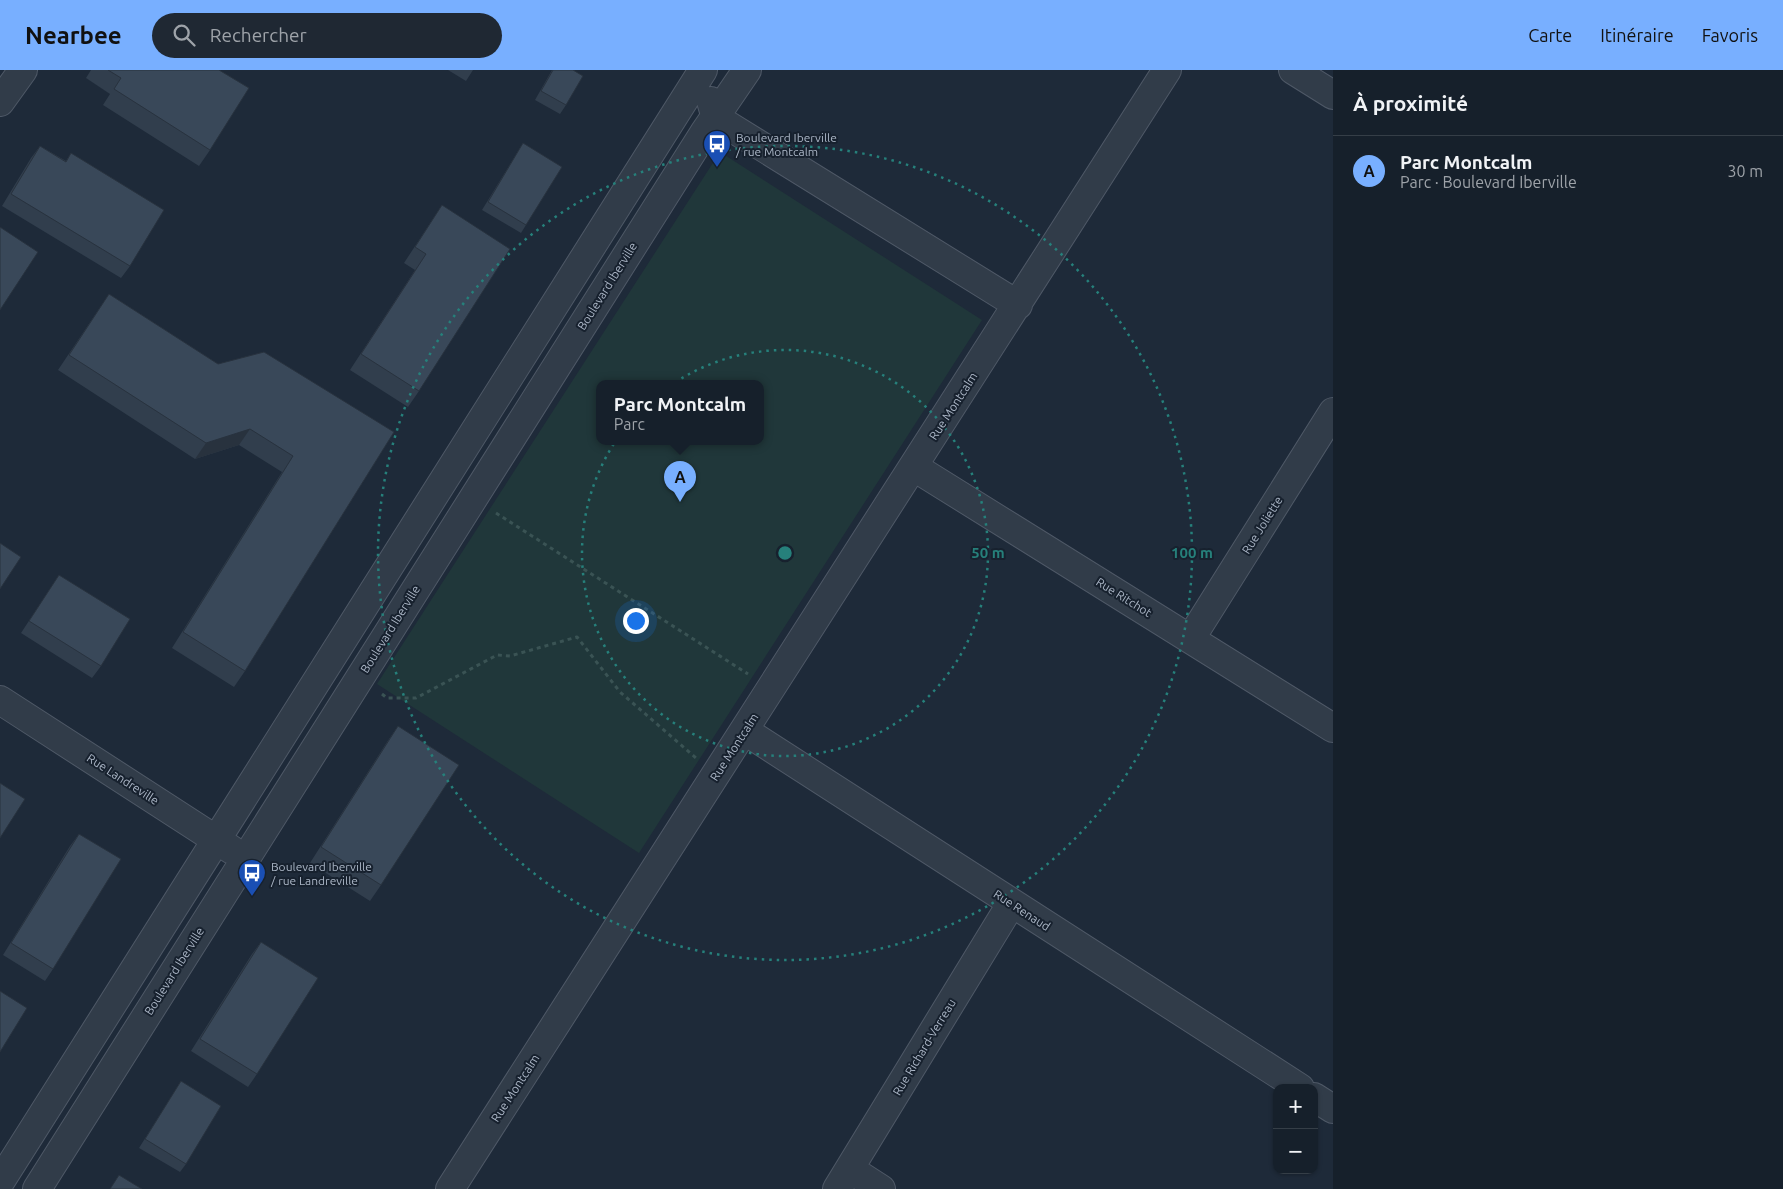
<!DOCTYPE html>
<html lang="fr">
<meta charset="utf-8">
<style>
:root{--surface:#16202b;--page:#1f2833;--text:#f1f3f6;--muted:#9ea3a9;--line:#353e47;--accent:#78afff}
body{margin:0;font-family:Ubuntu,sans-serif;background:var(--page);color:var(--text)}
.controls{position:absolute;right:15px;bottom:15px;display:grid;overflow:hidden;border-radius:10px;box-shadow:0 1px 4px #0004}
.controls button{width:45px;height:45px;display:grid;place-items:center;padding:0;border:0;border-bottom:1px solid var(--line);background:var(--surface);color:var(--text);font:25px sans-serif}
.you{position:absolute;left:635px;top:550px;width:18px;height:18px;margin:-12px;border:4px solid #fff;border-radius:50%;background:#1a73e8;box-shadow:0 0 0 8px #1a73e833}
.badge{display:grid;place-items:center;width:32px;height:32px;border-radius:50%;background:var(--accent);color:#111;font-size:16px;font-weight:700}
.pin{position:absolute;translate:-50% -41px;filter:drop-shadow(0 1px 2px #0008)}
.pin::after{content:'';position:absolute;top:26px;width:18px;height:15px;background:inherit;clip-path:polygon(0 0,100% 0,50% 100%)}
.popup{position:absolute;left:596px;top:310px;width:168px;height:65px;box-sizing:border-box;display:grid;place-content:center;border-radius:10px;background:var(--surface);filter:drop-shadow(0 1px 4px #0005);font-size:16px;white-space:nowrap;color:var(--muted)}
.popup b{font-size:19px;color:var(--text)}
.popup::after{content:'';position:absolute;left:50%;top:100%;margin-left:-10px;border:10px solid transparent;border-top-color:var(--surface)}
.list{margin:0;padding:0;list-style:none}
h2{display:flex;justify-content:space-between;align-items:center;height:65px;margin:0;padding:0 20px;font-size:21px}
h2 small{font-size:16px;font-weight:400;color:var(--muted)}
.list li{display:grid;grid-template-columns:32px 1fr auto;gap:15px;align-items:center;box-sizing:border-box;height:70px;padding:0 20px;border-top:1px solid var(--line)}
.list b{display:block;font-size:19px;white-space:nowrap}
.list p{margin:0;font-size:16px;white-space:nowrap;color:var(--muted)}
.list em{font-size:16px;font-style:normal;color:var(--muted)}
.icon{flex:none;width:28px;height:28px;fill:none;stroke:currentColor;stroke-width:2;stroke-linecap:round;stroke-linejoin:round}
.map{position:relative;flex:none;width:1333px;height:1119px;overflow:hidden}
header{display:flex;align-items:center;gap:30px;box-sizing:border-box;height:70px;padding:0 25px;background:var(--accent);color:#111}
header strong{font-size:24px}
nav{display:flex;gap:28px;margin-inline-start:auto;font-size:18px}
.search{width:350px;height:45px;background:var(--page);display:flex;align-items:center;gap:12px;box-sizing:border-box;padding:0 18px;border-radius:28px;color:var(--muted);font-size:19px}
main{display:flex}
aside{flex:1;background:var(--surface)}
.map>svg:first-child{display:block}
.green{fill:#20373a;fill-rule:evenodd}
.lines{fill:none;stroke-linecap:round;stroke-linejoin:round}
.minor-casing{stroke:#4f5967;stroke-width:30}
.path{stroke:#3a5354;stroke-width:3;stroke-dasharray:4 4;stroke-linecap:butt}
.minor{stroke:#313c49;stroke-width:28}
.wall{fill:#313e4d}
.shaded-wall{fill:#28323e}
.building{fill:#394859;stroke:#28323e}
.ring{fill:none;stroke:#26807b;stroke-width:2.5;stroke-dasharray:2.5 5}
.labels{text-anchor:middle;dominant-baseline:central;stroke-width:4;stroke-linejoin:round;paint-order:stroke}
.poi-label{font-size:12px;fill:#abb6c6;stroke:#17212e;text-anchor:start}
.street-label{font-size:12px;fill:#abb6c6;stroke:#17212e}
.centre{fill:#26807b;stroke:#17212e;stroke-width:2.5}
.ring-label{font-size:15px;text-anchor:middle;font-weight:bold;fill:#26807b;stroke:#17212e;stroke-width:4;stroke-linejoin:round;paint-order:stroke}
</style>
<header>
<strong>Nearbee</strong>
<div class="search"><svg class="icon" aria-label="search" viewBox="0 0 24 24"><circle cx="10" cy="10" r="6"/><path d="M15 15l6 6"/></svg>Rechercher</div>
<nav><a>Carte</a><a>Itinéraire</a><a>Favoris</a></nav>
</header>
<main>
<div class="map">
<svg width="1333" height="1119" viewBox="0 0 1333 1119">
<rect width="100%" height="100%" fill="#1e2a39"/>
<!-- green -->
<path class="green" d="M720,82l262,168 -343,533 -262,-169zM600,313h160v58h-160z"/>
<g class="lines">
<defs>
<path id="minor" d="M1293,0l40,25
M711,31l5,17 302,187
M0,32l23,-32
M914,397l419,261
M1191,568l142,-226
M0,630l232,150
M745,661l555,357
M1314,1027l19,12
M850,1099l31,20
M0,1112l703,-1112
M37,1119l667,-1056 43,-63
M450,1119l717,-1119
M837,1119l174,-285"/>
</defs>
<!-- minor casing -->
<use href="#minor" class="minor-casing"/>
<!-- path -->
<path class="path" d="M496,443l252,161
M382,624l5,4h29l81,-43 13,1 67,-19 43,55 76,66"/>
<!-- minor -->
<use href="#minor" class="minor"/>
</g>
<!-- wall -->
<path class="wall" d="M91,0h128l-9,80 -11,16 -96,-61 7,-11 -24,-16z
M448,0h25l-7,11z
M552,0h21l-7,35 -6,9 -25,-14z
M523,73l3,82 -5,8 -39,-23z
M40,76l26,15 5,-8 59,113 -9,12 -119,-72 29,-48z
M442,135l-23,186 -11,16 -58,-37 65,-100 -11,-7z
M109,224l109,70 176,68 -149,239 -11,16 -62,-39 110,-176 -43,-27 -44,14 -137,-89z
M59,505l42,91 -9,12 -71,-45z
M398,656l-17,159 -11,16 -60,-38 77,-121z
M79,764l-26,135 -8,12 -42,-26 67,-109z
M261,872l-4,132 -9,13 -57,-36 61,-97z
M181,1011l5,83 -6,8 -41,-24z"/>
<!-- shaded-wall -->
<path class="shaded-wall" d="M250,359l-11,16 -44,14 11,-16z"/>
<!-- building -->
<path class="building" d="M108,0h111l30,18 -39,62 -96,-61 7,-11z
M553,0h20l10,6 -17,29 -25,-14z
M523,73l39,24 -36,58 -38,-23z
M40,76l26,16 5,-9 93,57 -34,56 -119,-72z
M442,135l68,44 -91,142 -58,-37 65,-100 -11,-7z
M0,157l38,25 -38,58z
M109,224l109,70 46,-12 130,80 -149,239 -62,-39 110,-176 -43,-27 -44,14 -137,-88z
M0,473l21,14 -21,32z
M59,505l71,44 -29,47 -72,-45z
M398,656l61,39 -78,120 -60,-38z
M0,713l25,16 -25,39z
M79,764l42,25 -68,110 -42,-26z
M261,872l57,36 -61,96 -57,-35z
M0,921l27,17 -27,44z
M181,1011l40,25 -35,58 -41,-25z
M119,1105l23,14h-32z"/>
<!-- distance rings -->
<g class="ring">
<circle cx="785" cy="483" r="203"/>
<circle cx="785" cy="483" r="407"/>
</g>
<!-- icons -->
<defs>
<symbol id="bus-pin" viewBox="-11 -11 22 30"><path d="M0 17L-7.5 6A9.5 9.5 0 1 1 7.5 6Z" fill="#1a4fb4" stroke="#17212e"/><path d="M-5-6H5V4H4V6H2V4H-2V6H-4V4H-5ZM-3.5-4V0h7V-4ZM-3.5 1.2v1.5H-2V1.2ZM2 1.2v1.5H3.5V1.2Z" fill="#fff"/></symbol>
</defs>
<g fill-rule="evenodd">
<use href="#bus-pin" x="701" y="58" width="32" height="43"/>
<use href="#bus-pin" x="236" y="787" width="32" height="43"/>
</g>
<g class="labels">
<!-- poi labels -->
<g class="poi-label">
<text x="736" y="67">Boulevard Iberville<tspan x="736" dy="14">/ rue Montcalm</tspan></text>
<text x="271" y="796">Boulevard Iberville<tspan x="271" dy="14">/ rue Landreville</tspan></text>
</g>
<!-- street labels -->
<g class="street-label">
<text transform="translate(607 216) rotate(-58)">Boulevard Iberville</text>
<text transform="translate(953 336) rotate(-57)">Rue Montcalm</text>
<text transform="translate(1262 455) rotate(-58)">Rue Joliette</text>
<text transform="translate(1124 527) rotate(32)">Rue Ritchot</text>
<text transform="translate(390 559) rotate(-58)">Boulevard Iberville</text>
<text transform="translate(734 677) rotate(-57)">Rue Montcalm</text>
<text transform="translate(123 709) rotate(33)">Rue Landreville</text>
<text transform="translate(1022 840) rotate(33)">Rue Renaud</text>
<text transform="translate(174 901) rotate(-58)">Boulevard Iberville</text>
<text transform="translate(924 977) rotate(-59)">Rue Richard-Verreau</text>
<text transform="translate(515 1018) rotate(-57)">Rue Montcalm</text>
</g>
</g>
<circle cx="785" cy="483" r="8" class="centre"/>
<g class="ring-label">
<text x="988" y="488">50 m</text>
<text x="1192" y="488">100 m</text>
</g>
</svg>
<div class="controls">
<button>+</button>
<button>−</button>
</div>
<div class="you"></div>
<div class="pin badge" style="left:680px;top:432px">A</div>
<div class="popup"><b>Parc Montcalm</b>Parc</div>
</div>
<aside>
<h2>À proximité<small></small></h2>
<ul class="list">
<li><span class="badge">A</span><div><b>Parc Montcalm</b><p>Parc · Boulevard Iberville</p></div><em>30 m</em></li>
</ul>
</aside>
</main>
